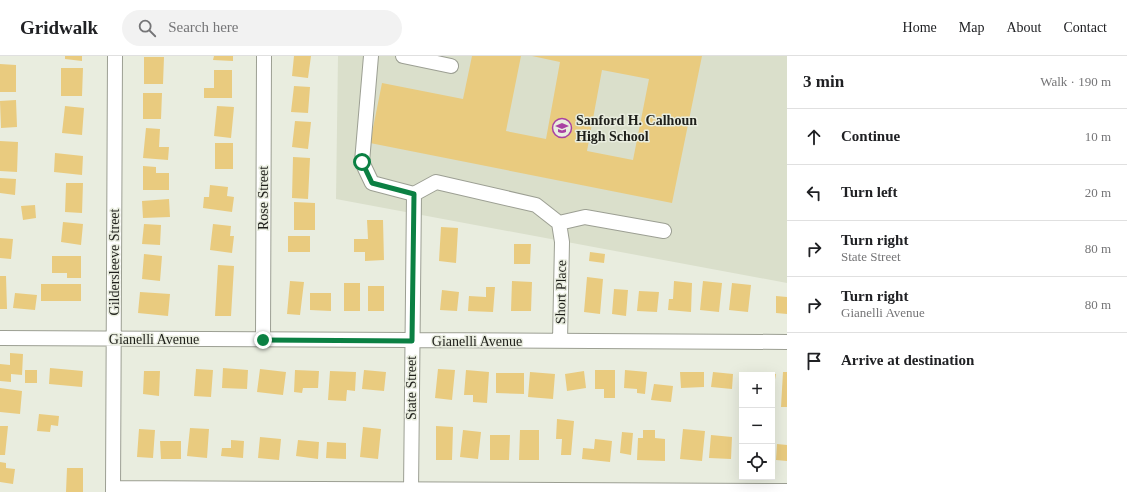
<!DOCTYPE html>
<meta charset="utf-8">
<style>
:root{--surface:#fff;--page:#f2f2f2;--text:#202124;--muted:#757577;--line:#e0e0e0}
body{margin:0;font-family:"Times New Roman",serif;background:var(--page);color:var(--text)}
.controls{position:absolute;right:12px;bottom:12px;display:grid;overflow:hidden;border-radius:0px;box-shadow:0 4px 16px #0002}
.controls button{width:36px;height:36px;display:grid;place-items:center;padding:0;border:0;border-bottom:1px solid var(--line);background:var(--surface);color:var(--text);font:20px sans-serif}
.stop{position:absolute;width:12px;height:12px;margin:-9px;border:3px solid #0b8043;border-radius:50%;background:#fff}
.stop.end{background:#0b8043;border-color:#fff;box-shadow:0 1px 4px #0008}
.list{margin:0;padding:0;list-style:none}
h2{display:flex;justify-content:space-between;align-items:center;height:52px;margin:0;padding:0 16px;font-size:17px}
h2 small{font-size:13px;font-weight:400;color:var(--muted)}
.list li{display:grid;grid-template-columns:26px 1fr auto;gap:12px;align-items:center;box-sizing:border-box;height:56px;padding:0 16px;border-top:1px solid var(--line)}
.list b{display:block;font-size:15px;white-space:nowrap}
.list p{margin:0;font-size:13px;white-space:nowrap;color:var(--muted)}
.list em{font-size:13px;font-style:normal;color:var(--muted)}
.icon{flex:none;width:22px;height:22px;fill:none;stroke:currentColor;stroke-width:2;stroke-linecap:round;stroke-linejoin:round}
.map{position:relative;flex:none;width:787px;height:436px;overflow:hidden}
header{display:flex;align-items:center;gap:24px;box-sizing:border-box;height:56px;padding:0 20px;background:var(--surface);border-bottom:1px solid var(--line)}
header strong{font-size:19px}
nav{display:flex;gap:22px;margin-inline-start:auto;font-size:14px}
.search{width:280px;height:36px;background:var(--page);display:flex;align-items:center;gap:10px;box-sizing:border-box;padding:0 14px;border-radius:22px;color:var(--muted);font-size:15px}
main{display:flex}
aside{flex:1;background:var(--surface)}
.map>svg:first-child{display:block}
.built{fill:#dadfcb}
.building{fill:#e9cb7f;fill-rule:evenodd}
.lines{fill:none;stroke-linecap:round;stroke-linejoin:round}
.minor-casing{stroke:#9c9f93;stroke-width:16}
.minor{stroke:#fff;stroke-width:14}
.route{stroke:#0b8043;stroke-width:5}
.labels{text-anchor:middle;dominant-baseline:central;stroke-width:3;stroke-linejoin:round;paint-order:stroke}
.poi-label{font-size:14px;font-weight:bold;fill:#1e1f1a;stroke:#e9eddf;text-anchor:start}
.street-label{font-size:14px;fill:#1e1f1a;stroke:#e9eddf}
</style>
<header>
<strong>Gridwalk</strong>
<div class="search"><svg class="icon" aria-label="search" viewBox="0 0 24 24"><circle cx="10" cy="10" r="6"/><path d="M15 15l6 6"/></svg>Search here</div>
<nav><a>Home</a><a>Map</a><a>About</a><a>Contact</a></nav>
</header>
<main>
<div class="map">
<svg width="787" height="436" viewBox="0 0 787 436">
<rect width="100%" height="100%" fill="#e9eddf"/>
<!-- built -->
<path class="built" d="M338,0h449v227l-451,-84z"/>
<!-- building -->
<path class="building" d="M65,0h17v5l-17,-2z
M214,0h19v5l-20,-1z
M294,0h17l-3,22 -16,-2z
M472,0h49l-15,75 40,8 14,-77 -28,-6h170l-30,147 -302,-60 12,-60 81,16zM602,14l47,9 -16,81 -46,-9z
M144,1h20l-1,27h-19z
M0,8l16,1v27h-16z
M61,12h22l-1,28h-21z
M214,14h18v28h-28v-10h10z
M294,30l16,1 -2,26 -17,-1z
M143,37h19l-1,26h-18z
M16,44l1,27 -16,1 -1,-27z
M65,50l19,2 -2,27 -20,-2z
M217,50l17,1 -3,31 -17,-2z
M295,65l16,1 -3,27 -16,-2z
M146,72l14,1 -1,18h10l-1,13 -25,-2z
M0,85l18,1 -1,30 -17,-1z
M215,87h18v26h-18z
M55,97l28,3 -1,19 -28,-3z
M293,101l17,1 -2,41 -16,-1z
M143,110l13,1v6h13v17h-26z
M0,122l16,1 -1,16 -15,-2z
M66,127h17l-1,30 -17,-1z
M210,129l18,2 -1,9 7,1 -2,15 -29,-4 1,-11h5z
M169,143l1,18 -27,1 -1,-17z
M294,146l21,1v27h-21z
M35,149l1,13 -13,2 -2,-14z
M367,164h16l1,40 -19,1v-9h-11v-13h14z
M63,166l20,2 -2,21 -20,-3z
M144,168l17,1 -1,20 -18,-1z
M213,168l18,2 -1,10h4l-2,17 -22,-3z
M441,171l17,1 -2,35 -17,-2z
M288,180h22v16h-22z
M0,182l13,1 -2,20 -11,-1z
M514,188h17l-1,20h-16z
M590,196l15,2 -1,9 -15,-2z
M144,198l18,2 -2,25 -18,-2z
M52,200h29v22h-14v-5h-15z
M218,209l16,1 -3,50h-16z
M0,220h6l1,33h-7z
M587,221l16,2 -3,35 -16,-2z
M290,225l14,1 -4,33 -13,-1z
M512,225l20,1 -1,29h-20z
M674,225l18,2 -1,29 -23,-2 1,-11h4z
M703,225l19,2 -3,29 -19,-2z
M344,227h16v28h-16z
M732,227l19,2 -3,27 -19,-2z
M41,228h40v17h-40z
M368,230h16v25h-16z
M486,231h9l-2,25 -25,-1 1,-15 17,1z
M614,233l14,1 -2,26 -14,-2z
M442,234l17,2 -2,19 -17,-1z
M639,235l20,1 -2,20 -20,-1z
M140,236l30,2 -2,22 -30,-3z
M15,237l22,2 -2,15 -22,-2z
M310,237h21v18l-21,-1z
M776,240l11,1v17l-11,-1z
M10,297l13,1 -1,21 -11,-1v8l-11,-1v-17l10,1z
M50,312l33,3 -1,16 -33,-3z
M223,312l25,2 -1,19 -25,-1z
M196,313l17,1 -2,27 -17,-1z
M260,313l26,3 -3,23 -26,-3z
M438,313l17,1 -3,30 -17,-2z
M25,314h12v13h-12z
M295,314l24,1 -1,17h-15l-1,5 -8,-1z
M364,314l22,2 -2,19 -22,-2z
M466,314l23,2 -2,31 -14,-1v-7h-9z
M595,314h20v28h-11v-9h-9z
M625,314l22,2 -2,22 -8,-1v-4l-13,-1z
M144,315h16l-1,25 -16,-2z
M330,315l26,1 -1,19 -8,-1 -1,11 -18,-1z
M584,315l2,17 -19,3 -2,-17z
M530,316l25,2 -2,25 -25,-2z
M680,316h24v15l-23,1z
M713,316l20,2 -1,15 -21,-2z
M745,316l31,2 -3,16h-1v-15h-27z
M783,316h4v35h-6z
M496,317h28v21l-28,-1z
M654,328l19,2 -2,16 -20,-2z
M0,332l22,3 -2,23 -20,-2z
M39,358l20,2 -1,10 -7,-1 -1,7 -13,-1z
M557,363l17,2 -3,34h-10l1,-16h-6z
M0,370h8l-3,29h-5z
M436,370l17,1 -1,33h-16z
M363,371l18,2 -3,30 -18,-2z
M190,372l19,1 -2,29 -20,-2z
M139,373l16,1 -2,28 -16,-1z
M683,373l22,2 -3,30 -22,-2z
M463,374l18,2 -3,27 -18,-2z
M520,374h19v30h-20z
M643,374h12v8l10,1v22l-28,-1 1,-22h5z
M622,376l11,1 -2,22 -11,-2z
M490,379h20l-1,25h-19z
M711,379l21,2 -1,22 -22,-1z
M260,381l21,2 -2,21 -21,-2z
M595,383l17,2 -2,21 -28,-3 1,-11 11,1z
M231,384l13,1 -1,17 -22,-2 1,-8h9z
M298,384l21,2 -1,17 -22,-3z
M160,385h21v18h-20z
M327,386l19,1v16l-20,-1z
M777,388l10,1v16l-11,-1z
M741,390h1v14l-2,-1z
M0,406l6,1v5l9,1 -2,15 -13,-2z
M67,412h16v24h-17z"/>
<g class="lines">
<defs>
<path id="minor" d="M371,0l-9,106 10,21 42,11 -3,298
M403,0l48,10
M414,138l22,-12 100,23 23,18 3,19 -2,99
M559,167l26,-6 79,14
M0,282l787,4
M263,284l1,-284
M113,432l674,3
M113,436l2,-436"/>
</defs>
<!-- minor casing -->
<use href="#minor" class="minor-casing"/>
<!-- minor -->
<use href="#minor" class="minor"/>
</g>
<g class="lines">
<!-- route -->
<path class="route" d="M263,284l149,1 2,-147 -42,-11 -10,-21"/>
</g>
<!-- icons -->
<defs>
<symbol id="school-ring" viewBox="-11 -11 22 22"><circle r="9.5" fill="#e9eddf" stroke="#a941a3" stroke-width="1.5"/><path d="M0-5L7-2L0 1L-7-2ZM-4 1L0 2.5L4 1V4Q0 6-4 4Z" fill="#a941a3"/></symbol>
</defs>
<g fill-rule="evenodd">
<use href="#school-ring" x="551" y="61" width="22" height="22"/>
</g>
<g class="labels">
<!-- poi labels -->
<g class="poi-label">
<text x="576" y="64">Sanford H. Calhoun<tspan x="576" dy="16">High School</tspan></text>
</g>
<!-- street labels -->
<g class="street-label">
<text transform="translate(263 142) rotate(-90)">Rose Street</text>
<text transform="translate(114 206) rotate(-90)">Gildersleeve Street</text>
<text transform="translate(561 236) rotate(-89)">Short Place</text>
<text x="154" y="283">Gianelli Avenue</text>
<text x="477" y="285">Gianelli Avenue</text>
<text transform="translate(411 332) rotate(-90)">State Street</text>
</g>
</g>
</svg>
<div class="controls">
<button>+</button>
<button>−</button>
<button><svg class="icon" aria-label="locate" viewBox="0 0 24 24"><circle cx="12" cy="12" r="6"/><path d="M12 2v4M12 18v4M2 12h4M18 12h4"/></svg></button>
</div>
<div class="stop" style="left:362px;top:106px"></div>
<div class="stop end" style="left:263px;top:284px"></div>
</div>
<aside>
<h2>3 min<small>Walk · 190 m</small></h2>
<ul class="list">
<li><svg class="icon" aria-label="ahead" viewBox="0 0 24 24"><path d="M12 20V5M6 11l6-6 6 6"/></svg><div><b>Continue</b></div><em>10 m</em></li>
<li><svg class="icon" aria-label="left" viewBox="0 0 24 24"><path d="M17 20v-9H6M10 6l-5 5 5 5"/></svg><div><b>Turn left</b></div><em>20 m</em></li>
<li><svg class="icon" aria-label="right" viewBox="0 0 24 24"><path d="M7 20v-9h11M14 6l5 5-5 5"/></svg><div><b>Turn right</b><p>State Street</p></div><em>80 m</em></li>
<li><svg class="icon" aria-label="right" viewBox="0 0 24 24"><path d="M7 20v-9h11M14 6l5 5-5 5"/></svg><div><b>Turn right</b><p>Gianelli Avenue</p></div><em>80 m</em></li>
<li><svg class="icon" aria-label="arrive" viewBox="0 0 24 24"><path d="M6 21V4h12l-3 4 3 4H6"/></svg><div><b>Arrive at destination</b></div></li>
</ul>
</aside>
</main>
